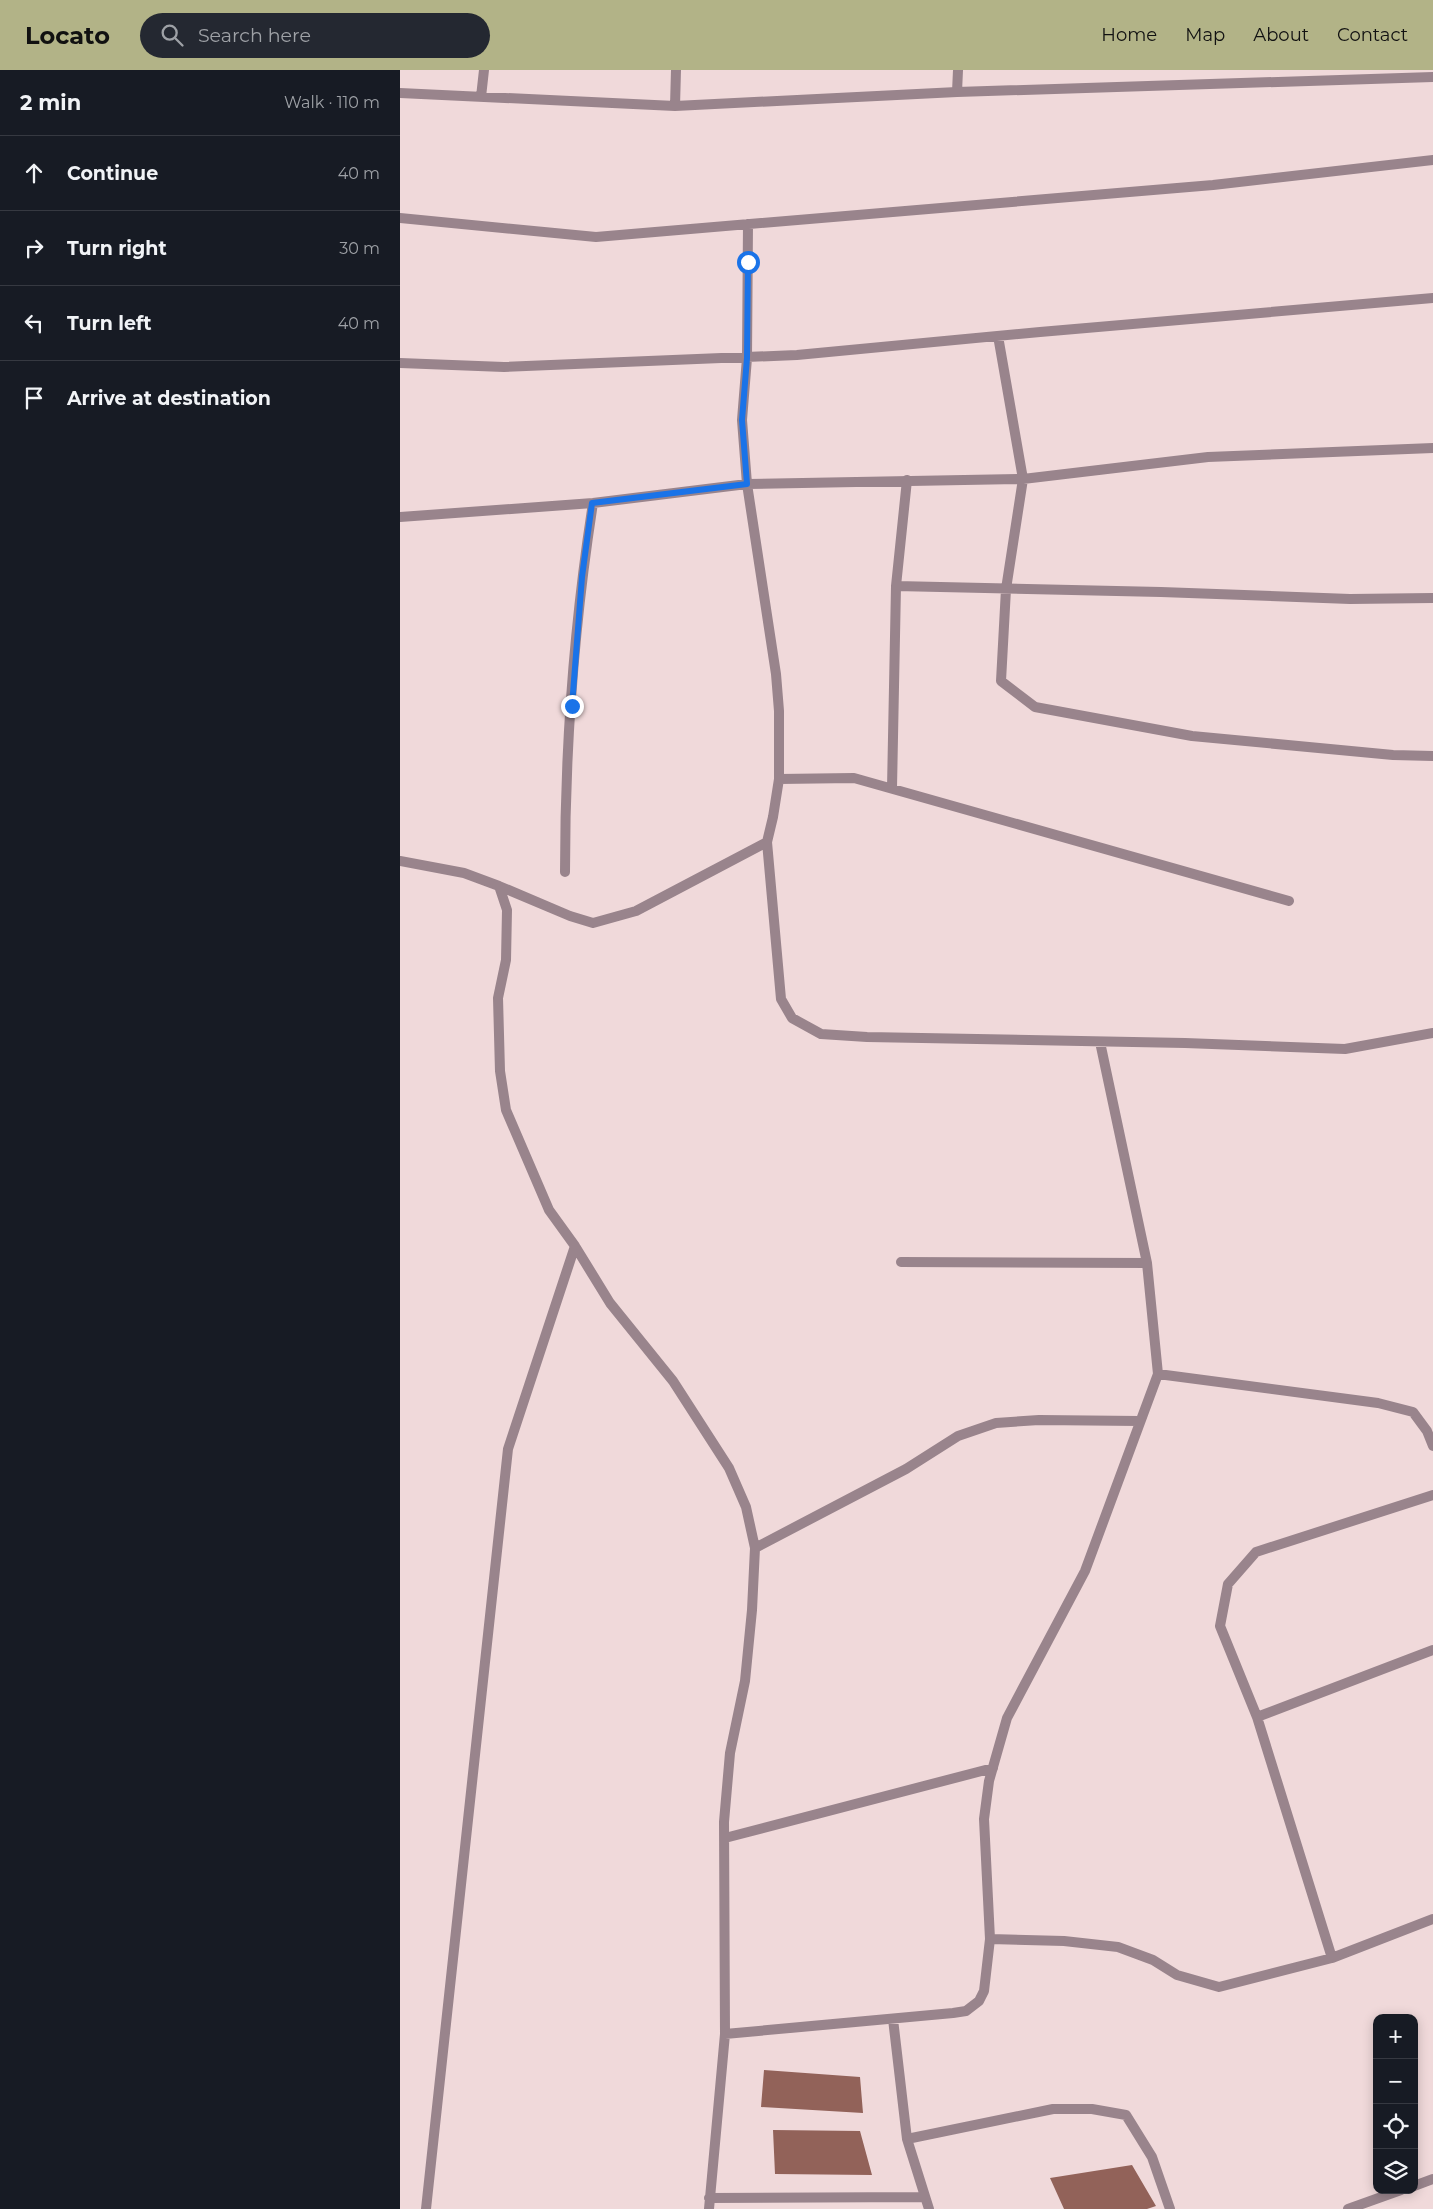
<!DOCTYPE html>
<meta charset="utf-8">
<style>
:root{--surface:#171b24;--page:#242831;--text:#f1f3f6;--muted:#9ea1a6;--line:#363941;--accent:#b2b387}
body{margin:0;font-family:Montserrat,sans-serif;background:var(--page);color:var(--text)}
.controls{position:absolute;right:15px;bottom:15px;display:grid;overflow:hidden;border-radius:10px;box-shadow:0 2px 12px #0003}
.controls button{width:45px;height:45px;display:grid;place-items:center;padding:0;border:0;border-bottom:1px solid var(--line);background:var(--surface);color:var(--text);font:25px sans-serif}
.stop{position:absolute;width:15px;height:15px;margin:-11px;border:4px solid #1a73e8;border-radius:50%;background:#fff}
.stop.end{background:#1a73e8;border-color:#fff;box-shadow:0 1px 5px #0008}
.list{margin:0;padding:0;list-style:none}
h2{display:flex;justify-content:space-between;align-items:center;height:65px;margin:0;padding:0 20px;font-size:21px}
h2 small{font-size:16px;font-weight:400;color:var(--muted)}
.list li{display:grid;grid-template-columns:32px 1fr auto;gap:15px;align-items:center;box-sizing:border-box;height:75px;padding:0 20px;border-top:1px solid var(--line)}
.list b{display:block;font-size:19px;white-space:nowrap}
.list em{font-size:16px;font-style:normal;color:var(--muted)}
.icon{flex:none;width:28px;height:28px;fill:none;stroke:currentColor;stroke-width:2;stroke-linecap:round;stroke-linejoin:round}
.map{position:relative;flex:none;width:1033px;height:2139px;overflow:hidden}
header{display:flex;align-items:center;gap:30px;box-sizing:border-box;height:70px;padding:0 25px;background:var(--accent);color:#111}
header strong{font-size:24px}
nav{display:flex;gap:28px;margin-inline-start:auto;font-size:18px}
.search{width:350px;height:45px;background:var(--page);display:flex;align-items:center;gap:12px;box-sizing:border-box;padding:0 18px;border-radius:28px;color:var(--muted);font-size:19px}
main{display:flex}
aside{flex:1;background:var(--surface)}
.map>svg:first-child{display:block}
.building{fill:#926259}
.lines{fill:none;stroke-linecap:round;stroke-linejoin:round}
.street{stroke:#99848c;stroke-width:10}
.route{stroke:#1a73e8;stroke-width:6}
</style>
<header>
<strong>Locato</strong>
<div class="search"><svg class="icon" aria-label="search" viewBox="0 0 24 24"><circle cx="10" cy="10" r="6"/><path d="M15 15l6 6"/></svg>Search here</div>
<nav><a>Home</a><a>Map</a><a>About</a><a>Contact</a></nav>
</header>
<main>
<aside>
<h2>2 min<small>Walk · 110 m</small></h2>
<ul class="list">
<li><svg class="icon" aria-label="ahead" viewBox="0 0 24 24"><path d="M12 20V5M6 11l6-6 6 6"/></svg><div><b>Continue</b></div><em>40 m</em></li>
<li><svg class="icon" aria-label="right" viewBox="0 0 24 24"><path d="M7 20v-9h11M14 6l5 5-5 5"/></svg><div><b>Turn right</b></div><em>30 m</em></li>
<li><svg class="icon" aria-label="left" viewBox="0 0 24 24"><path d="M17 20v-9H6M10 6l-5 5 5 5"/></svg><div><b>Turn left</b></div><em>40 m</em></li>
<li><svg class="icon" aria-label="arrive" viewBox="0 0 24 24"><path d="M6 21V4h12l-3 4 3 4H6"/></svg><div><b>Arrive at destination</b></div></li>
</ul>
</aside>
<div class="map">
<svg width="1033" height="2139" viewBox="0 0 1033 2139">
<rect width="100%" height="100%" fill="#f0d9da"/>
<!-- building -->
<path class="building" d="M364,2000l96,7 3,36 -102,-6z
M373,2060l87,1 12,44 -97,-1z
M732,2095l24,41 -9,3h-83l-14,-31z"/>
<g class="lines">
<!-- street -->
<path class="street" d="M557,22l1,-22
M0,23l275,13 282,-14 476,-15
M81,27l3,-27
M275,36l1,-36
M0,148l196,19 617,-52 220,-25
M348,154l-1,134 -5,62 5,64 29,190 3,37v68l-6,38 -6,25 14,157 11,19 29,16 46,3 318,6 160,6 88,-16
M598,266l25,143 -17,110 -5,92 34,26 157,29 201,19 40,1
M0,293l104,4 293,-12 243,-23 393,-34
M0,447l193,-14 154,-19 276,-5 185,-22 225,-9
M496,516l265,6 189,7 83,-1
M379,709l75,-1 435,123
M492,718l4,-202 11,-106
M0,791l64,12 35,13 8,24 -1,50 -8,38 2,73 6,39 43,100 26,36 35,57 63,78 56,87 17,39 9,41 -3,62 -7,71 -15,72 -6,69 1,212 -16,175
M165,802c0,-123 9,-247 28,-369
M99,816l71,30 23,7 43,-12 131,-69
M501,1192l246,1
M758,1304l220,29 35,9 14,19 6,15
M1033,1425l-177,57 -28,32 -8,42 37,91 176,-67
M355,1478l151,-79 52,-33 38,-13 43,-3 100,1
M857,1647l75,241
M325,1768l268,-70
M590,1869l74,2 54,6 35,13 24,15 42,12 113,-29 101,-39
M493,1949l14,120 22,70
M325,1964l228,-21 13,-2 13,-10 5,-10 6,-52 -6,-120 5,-38 18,-63 78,-147 73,-197 -11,-111 -47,-221
M507,2069l146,-30h39l34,6 26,42 18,52
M1014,2116l19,-7
M309,2128l216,-1
M26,2139l82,-760 67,-203
M948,2139l53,-19"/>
</g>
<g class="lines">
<!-- route -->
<path class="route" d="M172,636l10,-129 10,-74 155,-19 -5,-64 5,-62 1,-96"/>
</g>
</svg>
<div class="controls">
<button>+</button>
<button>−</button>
<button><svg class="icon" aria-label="locate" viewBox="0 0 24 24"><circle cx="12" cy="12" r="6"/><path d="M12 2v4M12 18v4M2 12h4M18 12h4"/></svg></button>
<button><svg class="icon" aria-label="layers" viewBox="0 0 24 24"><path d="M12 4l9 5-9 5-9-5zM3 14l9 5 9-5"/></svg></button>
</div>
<div class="stop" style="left:348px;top:192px"></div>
<div class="stop end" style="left:172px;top:636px"></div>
</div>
</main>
